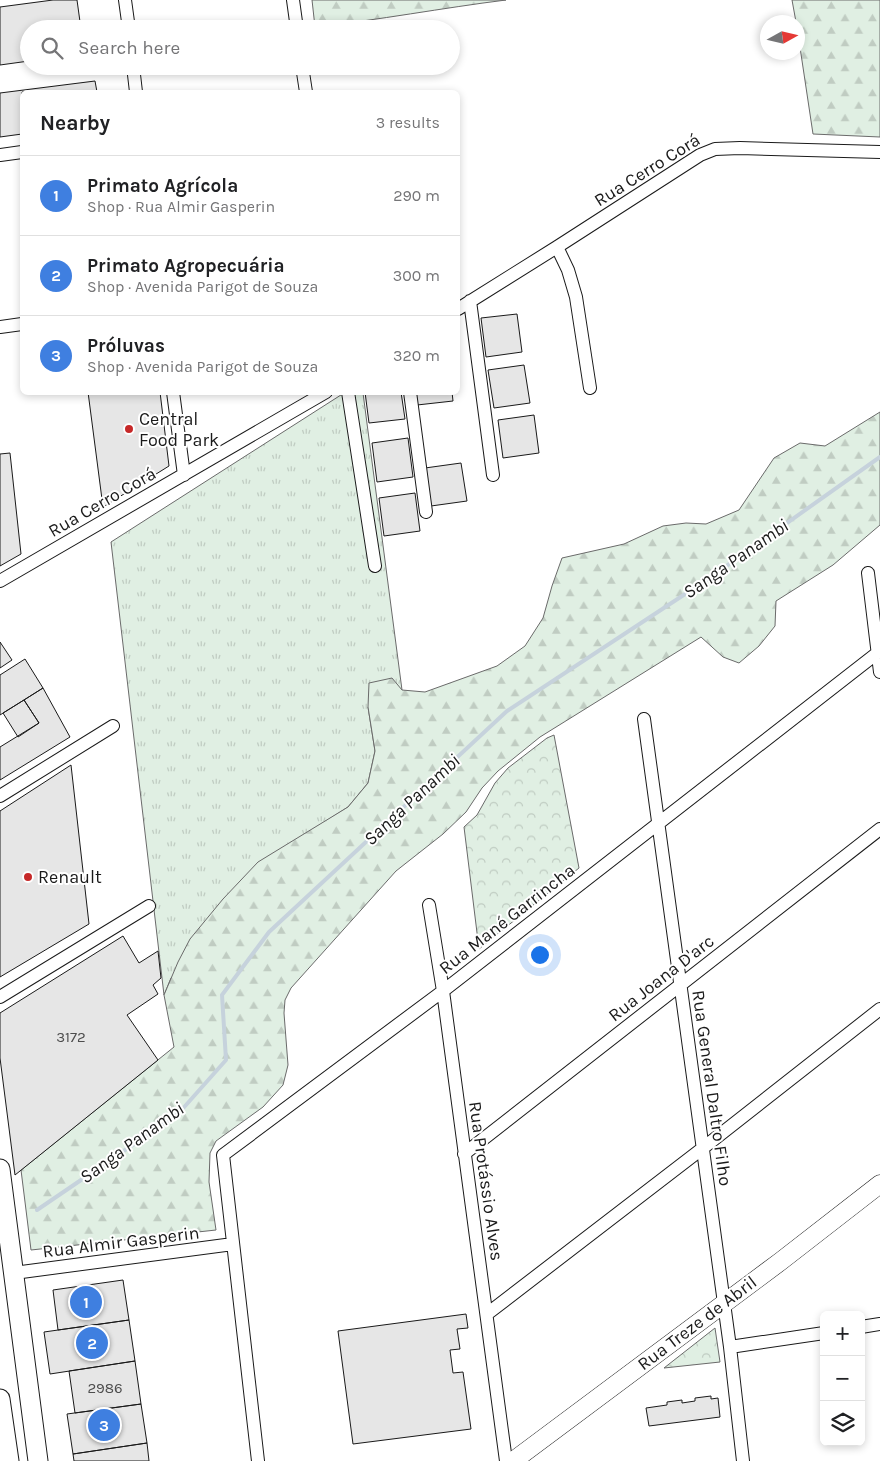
<!DOCTYPE html>
<meta charset="utf-8">
<style>
:root{--surface:#fff;--page:#f6f6f6;--text:#202124;--muted:#757577;--line:#e0e0e0;--accent:#b45309}
body{margin:0;font-family:Karla,sans-serif;background:var(--page);color:var(--text)}
.controls{position:absolute;right:15px;bottom:15px;display:grid;overflow:hidden;border-radius:8px;box-shadow:0 2px 8px #0003}
.controls button{width:45px;height:45px;display:grid;place-items:center;padding:0;border:0;border-bottom:1px solid var(--line);background:var(--surface);color:var(--text);font:25px sans-serif}
.compass{position:absolute;left:760px;top:15px;width:45px;height:45px;border-radius:50%;background:var(--surface);box-shadow:0 2px 8px #0003;rotate:82deg}
.you{position:absolute;left:539px;top:954px;width:18px;height:18px;margin:-12px;border:4px solid #fff;border-radius:50%;background:#1a73e8;box-shadow:0 0 0 8px #1a73e833}
.badge{display:grid;place-items:center;width:32px;height:32px;border-radius:50%;background:var(--accent);color:#fff;font-size:16px;font-weight:700}
.pin{position:absolute;translate:-50% -50%;border:2px solid #fff;box-shadow:0 1px 5px #0006}
.list{margin:0;padding:0;list-style:none}
h2{display:flex;justify-content:space-between;align-items:center;height:65px;margin:0;padding:0 20px;font-size:21px}
h2 small{font-size:16px;font-weight:400;color:var(--muted)}
.list li{display:grid;grid-template-columns:32px 1fr auto;gap:15px;align-items:center;box-sizing:border-box;height:80px;padding:0 20px;border-top:1px solid var(--line)}
.list b{display:block;font-size:19px;white-space:nowrap}
.list p{margin:0;font-size:16px;white-space:nowrap;color:var(--muted)}
.list em{font-size:16px;font-style:normal;color:var(--muted)}
.icon{flex:none;width:28px;height:28px;fill:none;stroke:currentColor;stroke-width:2;stroke-linecap:round;stroke-linejoin:round}
.map{position:relative;flex:none;width:880px;height:1461px;overflow:hidden}
.search{position:absolute;background:var(--surface);box-shadow:0 2px 8px #0003;left:20px;top:20px;width:440px;height:55px;display:flex;align-items:center;gap:12px;box-sizing:border-box;padding:0 18px;border-radius:28px;color:var(--muted);font-size:19px}
.panel{position:absolute;background:var(--surface);box-shadow:0 2px 8px #0003;left:20px;top:90px;width:440px;height:305px;border-radius:8px}
.map>svg:first-child{display:block}
.grass{fill:url(#grass-tufts);stroke:#6a6a6a}
.forest{fill:url(#forest-firs);stroke:#6a6a6a}
.park{fill:url(#park-crowns);stroke:#6a6a6a}
.lines{fill:none;stroke-linecap:round;stroke-linejoin:round}
.stream{stroke:#c6d2dc;stroke-width:4}
.building{fill:#e6e6e6;stroke:#1a1a1a}
.street-casing{stroke:#1a1a1a;stroke-width:14}
.secondary-casing{stroke:#1a1a1a;stroke-width:19}
.primary-casing{stroke:#1a1a1a;stroke-width:21}
.street{stroke:#fff;stroke-width:12}
.secondary{stroke:#fff;stroke-width:18}
.primary{stroke:#fff;stroke-width:19}
.poi-dot{fill:#c62828;stroke:#fff;stroke-width:2}
.labels{text-anchor:middle;dominant-baseline:central;stroke-width:4;stroke-linejoin:round;paint-order:stroke}
.number-label{font-size:15px;fill:#4d4d4d}
.street-label{font-size:18px;fill:#1a1a1a;stroke:#fff}
.poi-label{font-size:18px;fill:#1a1a1a;stroke:#fff;text-anchor:start}
.water-label{font-size:19px;font-style:italic;fill:#1a1a1a;stroke:#fff}
</style>
<div class="map">
<svg width="880" height="1461" viewBox="0 0 880 1461">
<defs>
<pattern id="grass-tufts" width="24" height="20" patternUnits="userSpaceOnUse" patternTransform="scale(1.25)"><rect width="24" height="20" fill="#e0efe3"/><path d="M3 7l-1-3M5 7V3M7 7l1-3M15 17l-1-3M17 17v-4M19 17l1-3" fill="none" stroke="#c0ccc2"/></pattern>
<pattern id="forest-firs" width="22" height="20" patternUnits="userSpaceOnUse" patternTransform="scale(1.25)"><rect width="22" height="20" fill="#e0efe3"/><path d="M5 1l3.5 6h-7zM16 11l3.5 6h-7z" fill="#c0ccc2"/></pattern>
<pattern id="park-crowns" width="20" height="18" patternUnits="userSpaceOnUse" patternTransform="scale(1.25)"><rect width="20" height="18" fill="#e0efe3"/><path d="M2 6a3 3 0 1 1 6 0M12 15a3 3 0 1 1 6 0" fill="none" stroke="#c0ccc2"/></pattern>
</defs>
<rect width="100%" height="100%" fill="#fff"/>
<!-- grass -->
<path class="grass" d="M344,393h19l39,297 -34,17 7,44 -7,32 -20,24 -36,23 -141,148 -7,17 -53,-453z"/>
<!-- forest -->
<path class="forest" d="M312,0h194c-64,8 -127,20 -191,27z
M792,0h88v137l-67,-3 -15,-100v-12h-2z
M880,412v113l-47,40 -57,36 -1,25 -16,20 -20,17 -16,-6 -22,-20 -161,100 -42,34 -16,17 -16,24 -23,22 -47,37 -105,117 -6,12 -1,13 4,52 -5,20 -20,22 -47,34 -6,12 -1,29 7,48 -185,20 -10,-80 153,-123 -10,-52 14,-33 12,-23 33,-40 35,-37 90,-55 20,-24 7,-32 -7,-44 1,-24 23,-5 10,12 23,2 72,-26 28,-20 18,-28 9,-32 10,-28 62,-14 39,-18 23,-3 20,1 33,-14 35,-52 26,-15 25,3z"/>
<!-- park -->
<path class="park" d="M554,735l25,133 -100,81 -15,-122 13,-12 18,-32 13,-15 39,-30z
M715,1328l5,34 -56,6z"/>
<g class="lines">
<!-- stream -->
<path class="stream" d="M37,1210l141,-96 48,-54 -4,-65 47,-63 238,-221 204,-134 169,-120"/>
</g>
<!-- building -->
<path class="building" d="M53,0h24l4,29h-52v32l-29,4v-58z
M95,81l2,11h-75v42l-22,3v-44z
M517,314l5,38 -36,5 -5,-39z
M524,365l6,38 -36,5 -6,-38z
M88,392h72l9,74 -66,41z
M365,392h36l4,27 -36,4z
M415,392h37l1,9 -36,4z
M534,415l5,38 -36,5 -5,-38z
M408,438l5,39 -36,5 -5,-39z
M10,453l11,101 -21,12v-112z
M461,463l6,38 -36,5 -6,-38z
M415,493l5,38 -36,5 -5,-38z
M0,642l12,18 -12,8z
M25,659l18,29 -43,27v-40z
M43,688l27,49 -70,43v-33l39,-24 -15,-23z
M24,700l15,23 -21,14 -15,-24z
M71,765l18,159 -89,53v-166z
M123,936l16,27 19,-12 3,27 -8,7 5,9 -31,21 31,45 -143,115 -15,-117v-45z
M123,1280l6,40 -71,10 -5,-40z
M466,1314l2,14 -11,1 3,20 -10,1 3,23 10,-1 8,57 -118,15 -15,-113z
M129,1320l6,41 -85,13 -6,-42z
M135,1361l6,43 -66,9 -6,-42z
M711,1396v3l7,-1 2,19 -71,9 -3,-18 21,-3v-3l15,-2v3l13,-2v-3z
M141,1404l6,39 -74,11 -6,-40z
M147,1443l2,18h-75l-1,-7z"/>
<g class="lines">
<defs>
<path id="street" d="M125,0l4,29
M293,0l4,29
M133,66l3,26
M302,66l4,26
M0,155l22,-3
M557,247l11,23 8,27 14,91
M470,301l23,174
M458,309l99,-62 143,-92 15,-6 25,-1 140,4
M0,327l22,-3
M173,392l11,83
M348,392l27,174
M410,392l16,120
M868,573l12,99
M0,581l326,-189
M644,719l86,628 13,114
M0,796l113,-70
M429,905l14,86 63,470
M0,997l149,-91
M464,1154l416,-325
M14,1273l219,-29
M487,1314l216,-166 177,-139
M861,1327l19,-3
M730,1347l94,-14
M258,1461l-35,-306 220,-164 437,-340"/>
<path id="secondary" d="M513,1461l268,-200 99,-77"/>
<path id="primary" d="M0,1169l38,292
M0,1399l9,62"/>
</defs>
<!-- street casing -->
<use href="#street" class="street-casing"/>
<!-- secondary casing -->
<use href="#secondary" class="secondary-casing"/>
<!-- primary casing -->
<use href="#primary" class="primary-casing"/>
<!-- street -->
<use href="#street" class="street"/>
<!-- secondary -->
<use href="#secondary" class="secondary"/>
<!-- primary -->
<use href="#primary" class="primary"/>
</g>
<!-- markers -->
<g class="poi-dot">
<circle cx="129" cy="429" r="5"/>
<circle cx="28" cy="877" r="5"/>
</g>
<g class="labels">
<!-- number labels -->
<g class="number-label">
<text x="71" y="1037">3172</text>
<text x="105" y="1388">2986</text>
</g>
<!-- street labels -->
<g class="street-label">
<text transform="translate(647 170) rotate(-32)">Rua Cerro Corá</text>
<text transform="translate(102 502) rotate(-30)">Rua Cerro Corá</text>
<text transform="translate(507 919) rotate(-38)">Rua Mané Garrincha</text>
<text transform="translate(661 978) rotate(-38)">Rua Joana D'arc</text>
<text transform="translate(712 1088) rotate(82)">Rua General Daltro Filho</text>
<text transform="translate(486 1181) rotate(82)">Rua Protássio Alves</text>
<text transform="translate(121 1242) rotate(-7)">Rua Almir Gasperin</text>
<text transform="translate(697 1323) rotate(-37)">Rua Treze de Abril</text>
</g>
<!-- poi labels -->
<g class="poi-label">
<text x="139" y="419">Central<tspan x="139" dy="21">Food Park</tspan></text>
<text x="38" y="877">Renault</text>
</g>
<!-- water labels -->
<g class="water-label">
<text transform="translate(736 559) rotate(-35)">Sanga Panambi</text>
<text transform="translate(412 800) rotate(-43)">Sanga Panambi</text>
<text transform="translate(132 1143) rotate(-36)">Sanga Panambi</text>
</g>
</g>
</svg>
<div class="controls">
<button>+</button>
<button>−</button>
<button><svg class="icon" aria-label="layers" viewBox="0 0 24 24"><path d="M12 4l9 5-9 5-9-5zM3 14l9 5 9-5"/></svg></button>
</div>
<svg class="compass" viewBox="-18 -18 36 36"><path d="M0-13l5 13h-10z" fill="#e53935"/><path d="M0 13l5-13h-10z" fill="#757577"/></svg>
<div class="you"></div>
<div class="pin badge" style="left:86px;top:1302px;background:#3f7fe0">1</div>
<div class="pin badge" style="left:92px;top:1343px;background:#3f7fe0">2</div>
<div class="pin badge" style="left:104px;top:1425px;background:#3f7fe0">3</div>
<div class="search"><svg class="icon" aria-label="search" viewBox="0 0 24 24"><circle cx="10" cy="10" r="6"/><path d="M15 15l6 6"/></svg>Search here</div>
<section class="panel">
<h2>Nearby<small>3 results</small></h2>
<ul class="list">
<li><span class="badge" style="background:#3f7fe0">1</span><div><b>Primato Agrícola</b><p>Shop · Rua Almir Gasperin</p></div><em>290 m</em></li>
<li><span class="badge" style="background:#3f7fe0">2</span><div><b>Primato Agropecuária</b><p>Shop · Avenida Parigot de Souza</p></div><em>300 m</em></li>
<li><span class="badge" style="background:#3f7fe0">3</span><div><b>Próluvas</b><p>Shop · Avenida Parigot de Souza</p></div><em>320 m</em></li>
</ul>
</section>
</div>
